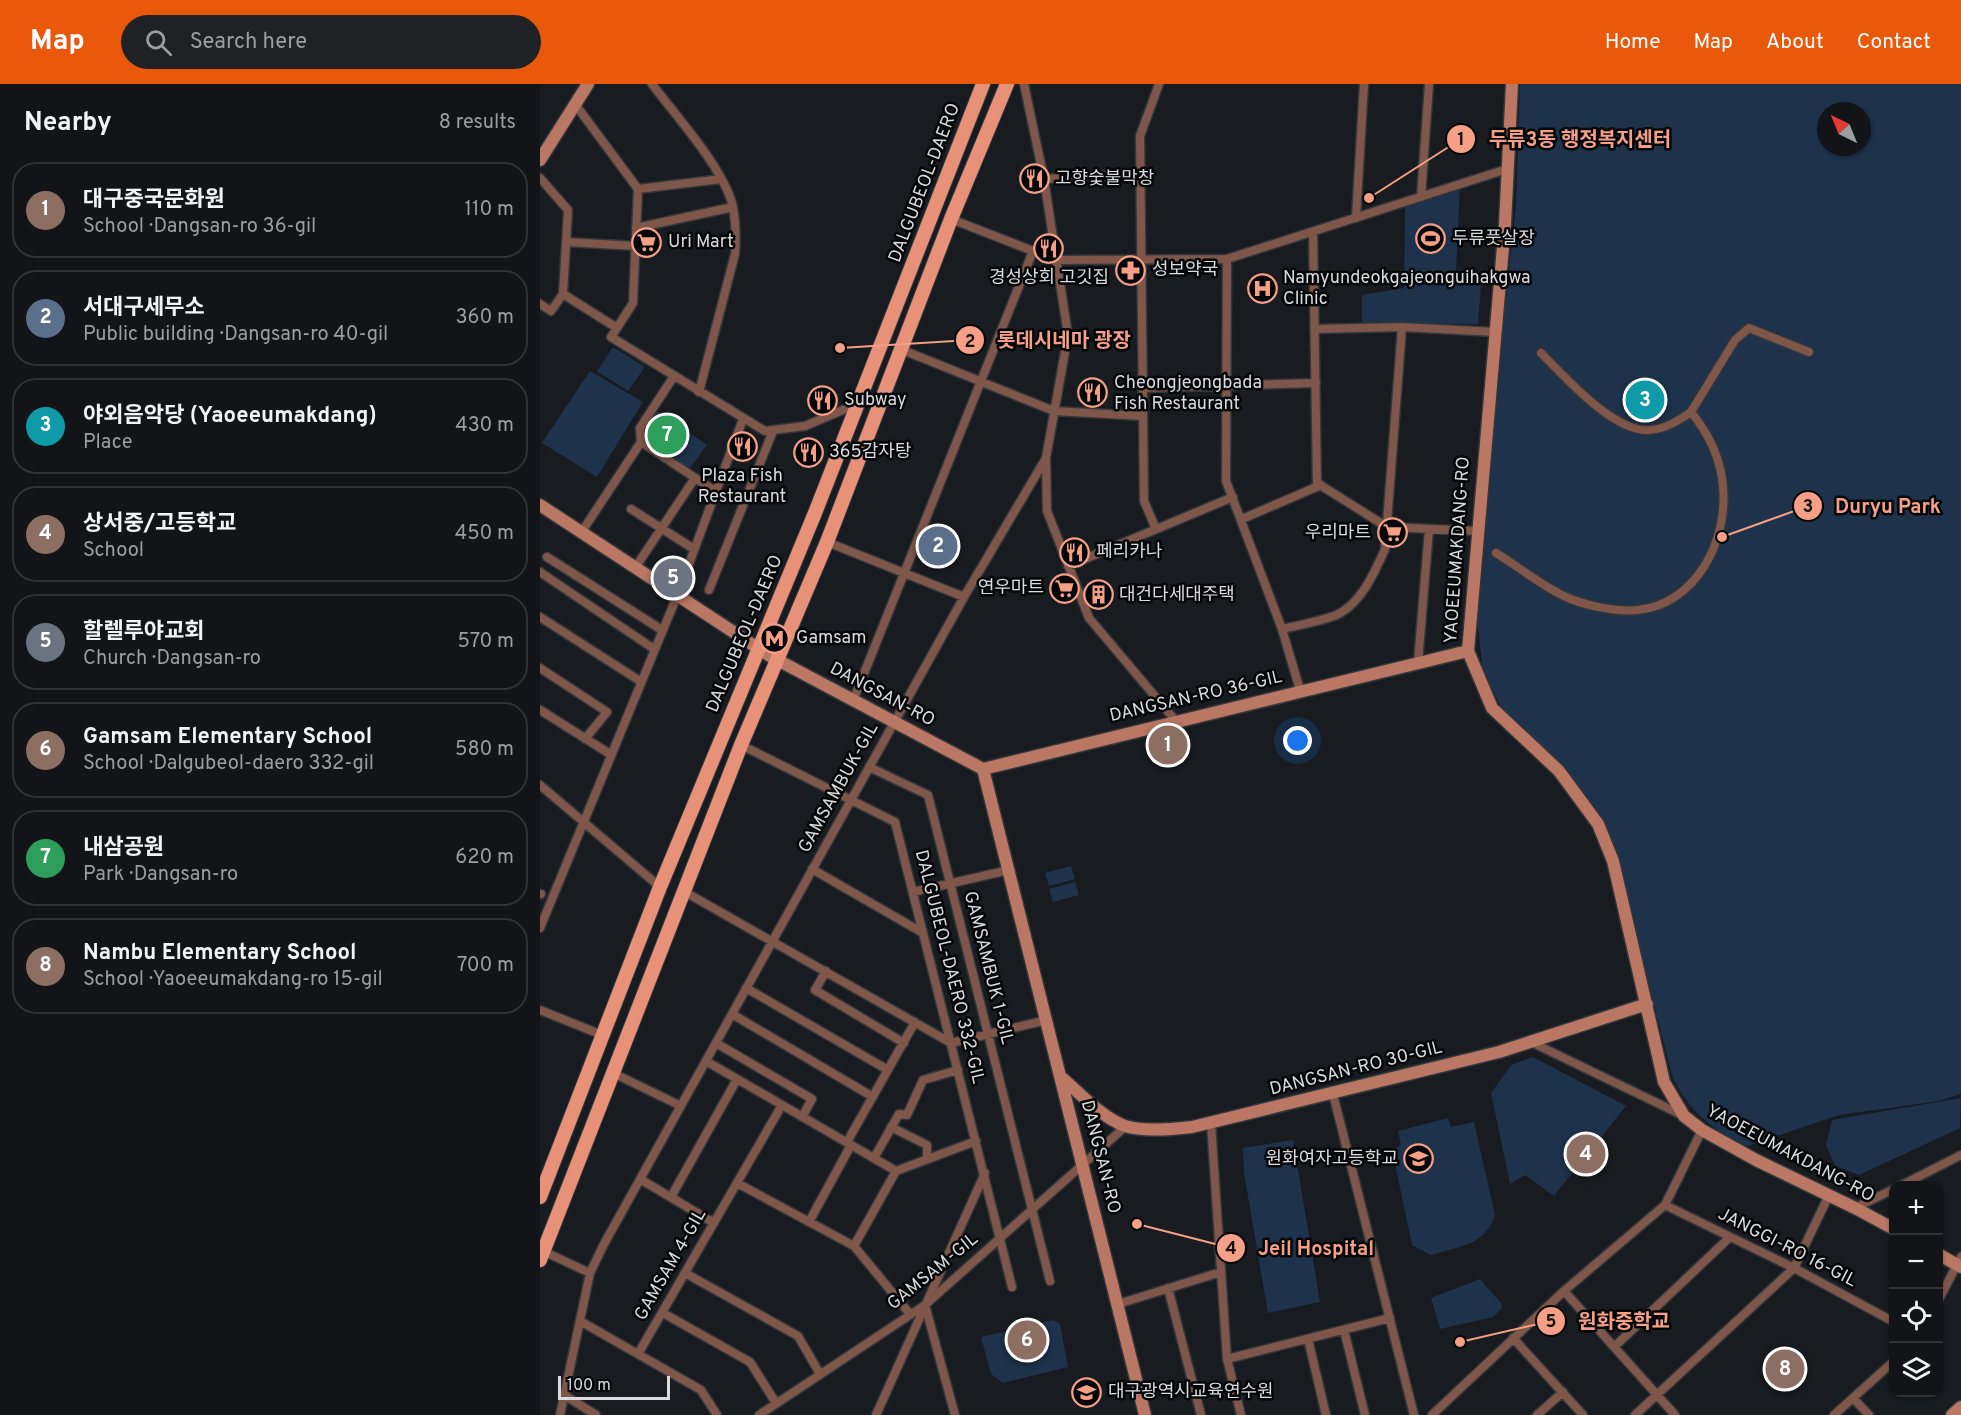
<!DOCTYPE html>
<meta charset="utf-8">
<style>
:root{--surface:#121417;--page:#1f2124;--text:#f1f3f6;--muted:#9c9ea1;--line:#313336;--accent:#ea580c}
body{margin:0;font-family:Overpass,"Noto Sans KR",sans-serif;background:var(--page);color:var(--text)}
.controls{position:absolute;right:18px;bottom:18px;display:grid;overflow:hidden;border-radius:12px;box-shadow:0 2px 4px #0004}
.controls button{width:54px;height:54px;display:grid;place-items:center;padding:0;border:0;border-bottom:2px solid var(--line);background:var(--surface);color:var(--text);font:30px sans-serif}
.compass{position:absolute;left:1277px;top:18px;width:54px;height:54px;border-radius:50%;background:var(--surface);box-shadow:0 2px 4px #0004;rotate:317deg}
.scale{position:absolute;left:18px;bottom:15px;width:112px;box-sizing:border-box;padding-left:6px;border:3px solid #d9dbde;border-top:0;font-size:16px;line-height:21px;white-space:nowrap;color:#d9dbde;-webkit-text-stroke:4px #050607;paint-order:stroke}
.you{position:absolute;left:758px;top:657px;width:21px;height:21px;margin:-15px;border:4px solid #fff;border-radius:50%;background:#1a73e8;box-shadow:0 0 0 9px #1a73e833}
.badge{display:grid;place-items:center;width:39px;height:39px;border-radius:50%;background:var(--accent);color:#fff;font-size:20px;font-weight:700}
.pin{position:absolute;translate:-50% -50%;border:3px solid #fff;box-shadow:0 2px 6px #0006}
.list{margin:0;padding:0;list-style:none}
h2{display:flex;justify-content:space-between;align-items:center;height:78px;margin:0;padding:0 24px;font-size:26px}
h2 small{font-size:20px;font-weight:400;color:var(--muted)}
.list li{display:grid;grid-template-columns:39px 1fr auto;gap:18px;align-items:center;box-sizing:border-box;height:96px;margin:0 12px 12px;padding:0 12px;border:2px solid var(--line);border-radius:24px}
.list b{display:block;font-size:22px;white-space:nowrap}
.list p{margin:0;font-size:20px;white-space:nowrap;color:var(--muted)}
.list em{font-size:20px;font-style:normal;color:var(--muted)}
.icon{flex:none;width:33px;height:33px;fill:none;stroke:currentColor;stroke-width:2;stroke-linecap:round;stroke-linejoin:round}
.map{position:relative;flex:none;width:1421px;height:1331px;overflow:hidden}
header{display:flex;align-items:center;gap:36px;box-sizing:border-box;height:84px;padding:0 30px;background:var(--accent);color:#fff}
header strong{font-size:28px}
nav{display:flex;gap:33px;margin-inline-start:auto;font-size:21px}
.search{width:420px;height:54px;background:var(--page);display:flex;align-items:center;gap:15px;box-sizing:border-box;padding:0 21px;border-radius:33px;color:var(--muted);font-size:22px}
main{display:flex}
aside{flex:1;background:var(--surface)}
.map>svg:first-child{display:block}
.green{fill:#1e324c;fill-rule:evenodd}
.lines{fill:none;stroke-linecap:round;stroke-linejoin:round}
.street-casing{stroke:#33363a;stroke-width:11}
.secondary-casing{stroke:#33363a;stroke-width:15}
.primary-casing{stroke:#33363a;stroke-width:16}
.street{stroke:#7f564a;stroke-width:8}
.secondary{stroke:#b97764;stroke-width:12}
.primary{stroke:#e69178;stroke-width:14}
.labels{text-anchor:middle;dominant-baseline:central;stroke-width:5;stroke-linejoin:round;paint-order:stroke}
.poi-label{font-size:18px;fill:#d9dbde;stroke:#050607;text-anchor:start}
.street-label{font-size:18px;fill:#d9dbde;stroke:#050607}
.leader{fill:none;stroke:#f49f86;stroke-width:2}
.callout-dot{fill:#f49f86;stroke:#050607;stroke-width:2}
.mark-label{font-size:18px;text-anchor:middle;font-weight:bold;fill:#111}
.callout-label{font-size:20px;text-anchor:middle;font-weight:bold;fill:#f49f86;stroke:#050607;stroke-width:5;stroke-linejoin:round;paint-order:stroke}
</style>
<header>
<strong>Map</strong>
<div class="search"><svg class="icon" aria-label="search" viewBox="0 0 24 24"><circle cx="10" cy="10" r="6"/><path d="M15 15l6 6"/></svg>Search here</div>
<nav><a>Home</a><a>Map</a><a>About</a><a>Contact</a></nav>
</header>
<main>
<aside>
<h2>Nearby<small>8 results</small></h2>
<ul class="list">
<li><span class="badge" style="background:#8d6e63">1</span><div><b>대구중국문화원</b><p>School · Dangsan-ro 36-gil</p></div><em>110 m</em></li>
<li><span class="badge" style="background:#5c6f8a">2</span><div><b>서대구세무소</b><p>Public building · Dangsan-ro 40-gil</p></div><em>360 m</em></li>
<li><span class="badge" style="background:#0f9aa8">3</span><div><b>야외음악당 (Yaoeeumakdang)</b><p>Place</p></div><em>430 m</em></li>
<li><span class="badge" style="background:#8d6e63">4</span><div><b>상서중/고등학교</b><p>School</p></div><em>450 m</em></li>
<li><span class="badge" style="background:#6b7280">5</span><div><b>할렐루야교회</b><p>Church · Dangsan-ro</p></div><em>570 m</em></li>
<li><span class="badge" style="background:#8d6e63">6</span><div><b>Gamsam Elementary School</b><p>School · Dalgubeol-daero 332-gil</p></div><em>580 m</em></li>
<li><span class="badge" style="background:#2e9e5b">7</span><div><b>내삼공원</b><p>Park · Dangsan-ro</p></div><em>620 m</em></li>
<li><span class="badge" style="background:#8d6e63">8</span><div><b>Nambu Elementary School</b><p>School · Yaoeeumakdang-ro 15-gil</p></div><em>700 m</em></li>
</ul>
</aside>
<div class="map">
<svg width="1421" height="1331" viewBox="0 0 1421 1331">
<rect width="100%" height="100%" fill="#181b1f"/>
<!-- green -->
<path class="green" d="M980,0h441v1010l-22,7 -100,14 -94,32c-36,-22 -51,-30 -72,-68l-55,-216 -15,-39 -15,-26 -26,-31 -37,-33 -25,-29 -17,-35 -6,-49 12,-169 27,-247zM1286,27h36v36h-36z
M920,101l-4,85 26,2 -4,52 -116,-1v-28l42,-7 1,-81z
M73,263l32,20 -17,24 -31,-20z
M50,287l53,31 -46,75 -55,-34z
M113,324l54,37 -20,27 -46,-30 -1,-14z
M531,782l4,13 -26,7 -4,-13z
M535,798l4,13 -26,7 -4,-13z
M993,973l93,49 -72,90 -29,-21 -15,9 -19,-91 20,-28z
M1421,1014l-1,30 -101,47 -24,-9 -9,-21 6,-25z
M908,1034l3,9 23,-5 21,93c-9,30 -37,32 -64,40l-19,-10 -20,-95 9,-5 -3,-14z
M753,1056l27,162 -52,11 -24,-140 -1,-25z
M940,1195l21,24 1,5 -9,9 -53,12 -9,-31z
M514,1236l6,4 8,43 -65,16 -12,-9 -10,-37z"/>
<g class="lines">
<defs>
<path id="street" d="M112,0c24,32 73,86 81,123 3,16 3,31 2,47l-36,138
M484,0l20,95 24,156 -22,123 1,53 42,107 86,102
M35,20l63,85 -5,114 -16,25
M0,94l28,32 -5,84
M504,95l96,-6
M98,105l83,-10
M881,113l8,-113
M816,134l8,-134
M411,135l105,41 171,-1 280,-90
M96,144l97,-21
M773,148l4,251 70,44 90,4
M26,158l70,4
M687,175l-1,222 56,148 18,61
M23,210l54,34 -6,9 154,94 40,-5 52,-22
M0,220l11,7 12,-17
M775,245l87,-2 93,5
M360,265l154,62 89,5
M1001,269c24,24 72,79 108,77 16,-1 29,-9 42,-18
M603,304l173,-5
M101,358l74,49
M91,425l63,40
M702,435l79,-34
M616,445l-12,-28 -4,-365 19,-52
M41,449l60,-91 -1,-14 34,-52
M287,458l137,55
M956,469c23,14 46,33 70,44 20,9 51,15 72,13 58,-6 90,-69 85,-123 -2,-28 -15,-54 -32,-75l44,-72 14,-12 60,24
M7,473l115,73
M528,482l165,-69
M95,484l60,-90
M0,488l114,77
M169,506l64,-159
M0,533l100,64
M742,545c17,-4 35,-7 52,-13 26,-10 41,-44 51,-67l17,-222
M878,578l11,-133
M0,584l67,44 -22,27
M313,617l178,-445
M0,626l70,44
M201,661l154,77 117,465
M329,683l59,28 122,486
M0,701l120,102
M272,785l111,64
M145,808l266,151 96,-23
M373,808l96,-22
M0,810h1
M0,844l137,-332 66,-177
M286,887l-11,19 89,53
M206,904l142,82
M0,926l62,25
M192,930l141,83
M991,958l151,73
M176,959l96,56 -10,18
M166,977l190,110 80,-30
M73,989l68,33
M793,1010l81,321
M671,1039l16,236 14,56
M351,1043l36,18v14
M307,1058l68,-120
M334,1074l25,-44 8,1 16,-35 35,-10
M100,1095l74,44
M197,1099l117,63 56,68
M1360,1102l61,-31
M131,1113l66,-118
M1125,1121l129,63 100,54
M1315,1124l39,-19
M269,1138l42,-77
M314,1162l42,-75
M3,1167l47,22
M145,1189l113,63 22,38
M628,1204l33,127
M1024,1207l111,124
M1398,1217l23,-44
M578,1220l103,-32
M385,1221l30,110
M123,1229l87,49 26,41
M40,1237l121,69 16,25
M804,1246l21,85
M973,1254l70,77
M768,1255l18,76
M1074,1263l116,-110
M98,1270l144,-249
M687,1275l163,-41
M24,1311l32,20
M1313,1314l16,17
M20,1331l30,-142 14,-29 360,-647 82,-139
M219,1331l166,-110 201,-179
M336,1331l109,-242
M892,1331l132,-124 101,-86 37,-75
M997,1331l26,-23
M1095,1331l159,-147 35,-73
M1294,1331l60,-54"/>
<path id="secondary" d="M972,0l-7,140 -37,427 24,57 67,63 39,53 15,37 51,221 20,34 18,14 54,30 99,48 39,21
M0,76l48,-76
M0,421l230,151 213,113 162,646
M443,685l485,-118
M521,993c19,16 40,40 64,49 20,6 47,3 67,1l307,-75 148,-48
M1398,1170l23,13
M1412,1331l9,-8"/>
<path id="primary" d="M0,1113l120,-310 155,-374 168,-429
M0,1176l201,-515 86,-203 124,-323 56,-135"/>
</defs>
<!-- street casing -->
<use href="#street" class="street-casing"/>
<!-- secondary casing -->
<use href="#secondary" class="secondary-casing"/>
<!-- primary casing -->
<use href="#primary" class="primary-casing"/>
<!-- street -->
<use href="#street" class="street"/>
<!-- secondary -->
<use href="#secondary" class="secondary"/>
<!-- primary -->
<use href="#primary" class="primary"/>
</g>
<!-- icons -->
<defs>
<symbol id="restaurant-ring" viewBox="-11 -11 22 22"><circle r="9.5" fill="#050607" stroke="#f49f86" stroke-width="1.5"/><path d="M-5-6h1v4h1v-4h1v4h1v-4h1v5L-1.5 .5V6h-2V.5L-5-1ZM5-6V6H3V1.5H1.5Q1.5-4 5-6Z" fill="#f49f86"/></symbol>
<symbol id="stadium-ring" viewBox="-11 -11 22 22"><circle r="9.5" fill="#050607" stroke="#f49f86" stroke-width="1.5"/><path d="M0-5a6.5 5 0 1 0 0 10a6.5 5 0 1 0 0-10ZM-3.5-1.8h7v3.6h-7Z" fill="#f49f86"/></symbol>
<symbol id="supermarket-ring" viewBox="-11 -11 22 22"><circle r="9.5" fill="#050607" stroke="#f49f86" stroke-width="1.5"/><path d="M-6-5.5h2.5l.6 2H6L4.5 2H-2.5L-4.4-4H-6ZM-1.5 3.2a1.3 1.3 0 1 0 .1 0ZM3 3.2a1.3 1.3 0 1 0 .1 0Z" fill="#f49f86"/></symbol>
<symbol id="pharmacy-ring" viewBox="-11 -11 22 22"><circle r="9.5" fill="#050607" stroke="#f49f86" stroke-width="1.5"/><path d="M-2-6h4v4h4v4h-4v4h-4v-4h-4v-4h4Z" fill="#f49f86"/></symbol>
<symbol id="hospital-ring" viewBox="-11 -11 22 22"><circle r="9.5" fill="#050607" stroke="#f49f86" stroke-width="1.5"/><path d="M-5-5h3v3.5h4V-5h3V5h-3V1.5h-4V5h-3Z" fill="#f49f86"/></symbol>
<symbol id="building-ring" viewBox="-11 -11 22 22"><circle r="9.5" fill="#050607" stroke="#f49f86" stroke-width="1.5"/><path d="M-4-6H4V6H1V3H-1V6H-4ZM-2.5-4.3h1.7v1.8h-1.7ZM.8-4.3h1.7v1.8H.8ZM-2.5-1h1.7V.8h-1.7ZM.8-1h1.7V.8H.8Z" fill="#f49f86"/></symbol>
<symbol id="metro-ring" viewBox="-11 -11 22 22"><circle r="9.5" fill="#050607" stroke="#f49f86" stroke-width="1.5"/><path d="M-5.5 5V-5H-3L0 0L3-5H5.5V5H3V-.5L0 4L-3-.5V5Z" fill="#f49f86"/></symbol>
<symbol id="school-ring" viewBox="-11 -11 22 22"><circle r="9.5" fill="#050607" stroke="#f49f86" stroke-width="1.5"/><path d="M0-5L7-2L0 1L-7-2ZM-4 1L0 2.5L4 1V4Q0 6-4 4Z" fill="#f49f86"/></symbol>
</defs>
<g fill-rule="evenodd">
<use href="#restaurant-ring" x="478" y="78" width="33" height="33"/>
<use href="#stadium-ring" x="874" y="138" width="33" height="33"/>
<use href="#supermarket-ring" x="90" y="142" width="33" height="33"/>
<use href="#restaurant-ring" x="492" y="148" width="33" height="33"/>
<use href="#pharmacy-ring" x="574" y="170" width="33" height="33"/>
<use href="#hospital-ring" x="706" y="188" width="33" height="33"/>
<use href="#restaurant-ring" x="536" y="292" width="33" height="33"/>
<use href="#restaurant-ring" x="266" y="300" width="33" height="33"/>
<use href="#restaurant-ring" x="186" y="346" width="33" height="33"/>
<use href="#restaurant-ring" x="252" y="352" width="33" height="33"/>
<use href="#supermarket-ring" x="836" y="432" width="33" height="33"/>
<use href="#restaurant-ring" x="518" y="452" width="33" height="33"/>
<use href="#supermarket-ring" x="508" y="488" width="33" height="33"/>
<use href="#building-ring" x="542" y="494" width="33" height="33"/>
<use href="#metro-ring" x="218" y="538" width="33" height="33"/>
<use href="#school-ring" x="862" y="1058" width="33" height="33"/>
<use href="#school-ring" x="530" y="1292" width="33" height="33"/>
</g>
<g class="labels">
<!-- poi labels -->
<g class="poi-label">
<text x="515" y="95">고향숯불막창</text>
<text x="912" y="155">두류풋살장</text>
<text x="128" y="158">Uri Mart</text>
<text x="612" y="186">성보약국</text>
<text x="509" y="194" text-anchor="middle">경성상회 고깃집</text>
<text x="743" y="194">Namyundeokgajeonguihakgwa<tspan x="743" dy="21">Clinic</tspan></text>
<text x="574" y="299">Cheongjeongbada<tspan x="574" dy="21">Fish Restaurant</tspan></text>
<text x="304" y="316">Subway</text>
<text x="289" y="368">365감자탕</text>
<text x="202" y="392" text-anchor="middle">Plaza Fish<tspan x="202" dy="21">Restaurant</tspan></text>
<text x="831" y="449" text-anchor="end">우리마트</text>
<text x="556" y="468">페리카나</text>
<text x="504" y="504" text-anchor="end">연우마트</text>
<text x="579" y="511">대건다세대주택</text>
<text x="256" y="554">Gamsam</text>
<text x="858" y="1075" text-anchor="end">원화여자고등학교</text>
<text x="568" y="1308">대구광역시교육연수원</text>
</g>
<!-- street labels -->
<g class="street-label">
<text transform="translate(385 99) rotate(-69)">DALGUBEOL-DAERO</text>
<text transform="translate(918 466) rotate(-86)">YAOEEUMAKDANG-RO</text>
<text transform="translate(205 550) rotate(-67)">DALGUBEOL-DAERO</text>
<text transform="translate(342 611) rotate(28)">DANGSAN-RO</text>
<text transform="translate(656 613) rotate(-13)">DANGSAN-RO 36-GIL</text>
<text transform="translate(299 704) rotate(-61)">GAMSAMBUK-GIL</text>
<text transform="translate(409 883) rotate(76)">DALGUBEOL-DAERO 332-GIL</text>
<text transform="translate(448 884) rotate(76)">GAMSAMBUK 1-GIL</text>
<text transform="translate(816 985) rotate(-14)">DANGSAN-RO 30-GIL</text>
<text transform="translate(1250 1070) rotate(28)">YAOEEUMAKDANG-RO</text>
<text transform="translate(560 1073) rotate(76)">DANGSAN-RO</text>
<text transform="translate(1247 1164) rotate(27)">JANGGI-RO 16-GIL</text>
<text transform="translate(131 1181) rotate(-60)">GAMSAM 4-GIL</text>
<text transform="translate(393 1188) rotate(-39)">GAMSAM-GIL</text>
</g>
</g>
<!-- callouts -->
<path class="leader" d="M829 114L921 55M300 264L430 256M1182 453L1268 422M597 1140L691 1164M920 1258L1011 1237"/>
<g class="callout-dot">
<circle cx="829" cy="114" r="6"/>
<circle cx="300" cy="264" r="6"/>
<circle cx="1182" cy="453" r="6"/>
<circle cx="597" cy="1140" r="6"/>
<circle cx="920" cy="1258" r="6"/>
<circle cx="921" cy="55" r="15"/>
<circle cx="430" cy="256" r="15"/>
<circle cx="1268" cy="422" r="15"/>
<circle cx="691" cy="1164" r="15"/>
<circle cx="1011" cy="1237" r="15"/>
</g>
<g class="mark-label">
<text x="921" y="61">1</text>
<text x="430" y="263">2</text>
<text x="1268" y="428">3</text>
<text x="691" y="1170">4</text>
<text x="1011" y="1243">5</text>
</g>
<g class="callout-label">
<text x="1040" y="62">두류3동 행정복지센터</text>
<text x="524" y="263">롯데시네마 광장</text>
<text x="1348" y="429">Duryu Park</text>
<text x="776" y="1171">Jeil Hospital</text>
<text x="1084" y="1244">원화중학교</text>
</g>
</svg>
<div class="controls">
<button>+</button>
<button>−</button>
<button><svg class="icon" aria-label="locate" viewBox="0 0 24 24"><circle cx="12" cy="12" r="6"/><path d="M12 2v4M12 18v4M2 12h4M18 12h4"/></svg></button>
<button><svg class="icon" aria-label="layers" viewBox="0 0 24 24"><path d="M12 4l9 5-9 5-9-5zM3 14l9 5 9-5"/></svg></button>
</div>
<svg class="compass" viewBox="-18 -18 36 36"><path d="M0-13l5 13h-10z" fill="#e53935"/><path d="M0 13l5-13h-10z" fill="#9c9ea1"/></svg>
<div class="scale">100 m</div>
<div class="you"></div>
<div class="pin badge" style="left:628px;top:661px;background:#8d6e63">1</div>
<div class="pin badge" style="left:398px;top:462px;background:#5c6f8a">2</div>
<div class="pin badge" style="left:1105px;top:316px;background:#0f9aa8">3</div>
<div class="pin badge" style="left:1046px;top:1070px;background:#8d6e63">4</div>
<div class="pin badge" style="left:133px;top:494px;background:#6b7280">5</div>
<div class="pin badge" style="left:487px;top:1256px;background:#8d6e63">6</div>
<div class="pin badge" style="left:127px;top:351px;background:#2e9e5b">7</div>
<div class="pin badge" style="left:1245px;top:1285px;background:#8d6e63">8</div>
</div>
</main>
